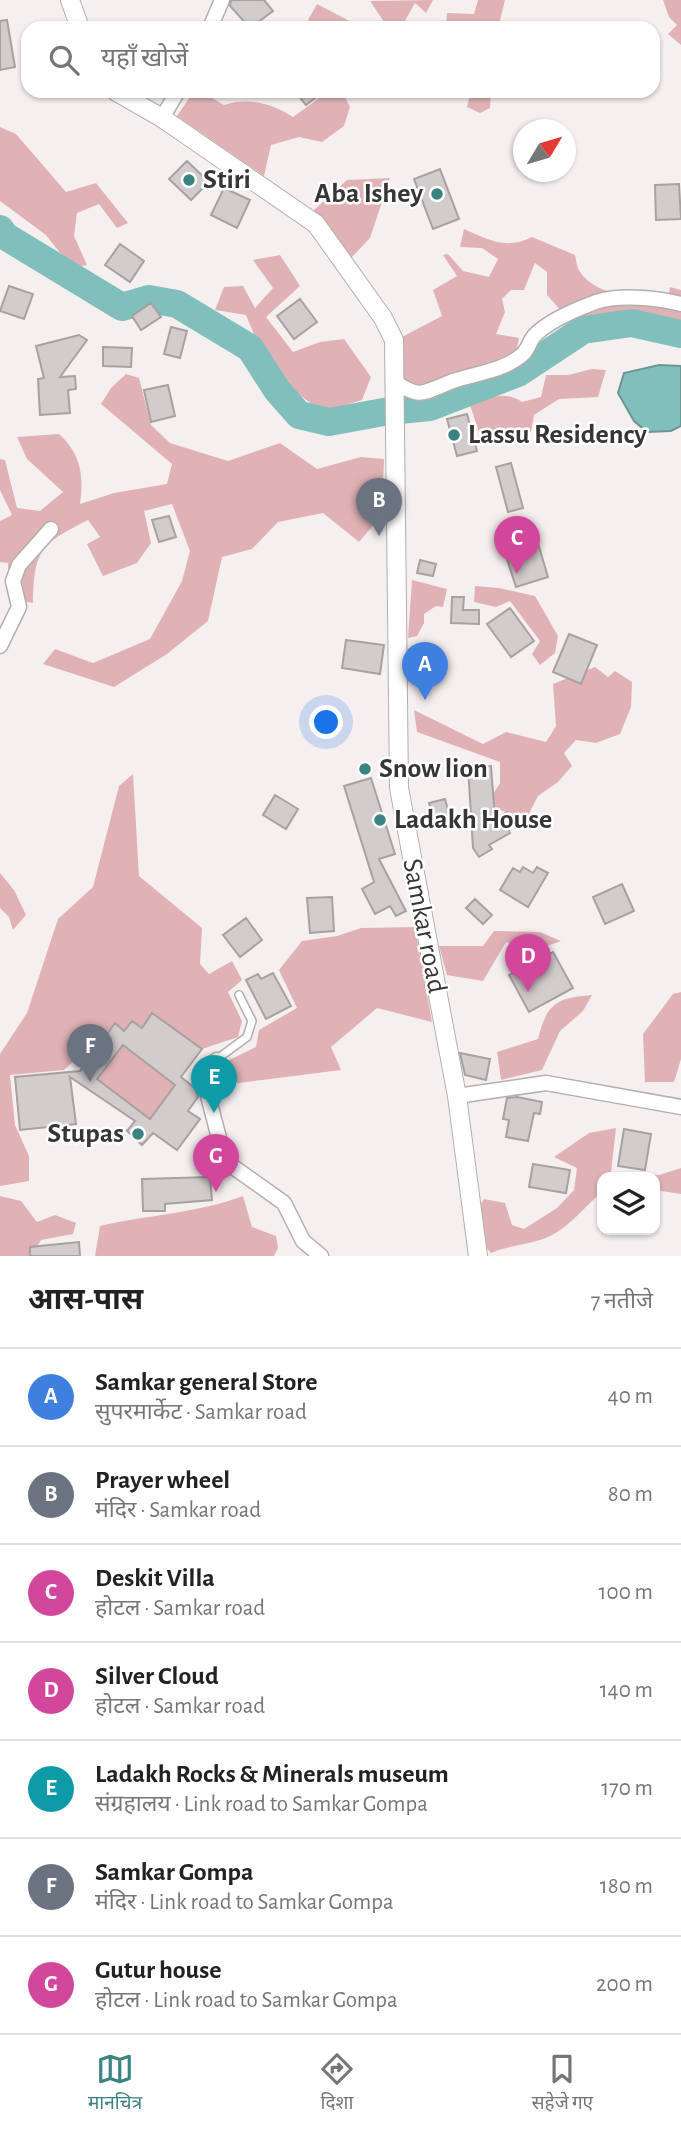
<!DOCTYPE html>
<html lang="hi">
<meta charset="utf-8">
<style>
:root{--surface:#fff;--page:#f6f6f6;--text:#222;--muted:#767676;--line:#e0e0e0;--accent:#3b8380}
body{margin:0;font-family:"Alegreya Sans","Noto Sans Devanagari",sans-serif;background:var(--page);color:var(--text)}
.controls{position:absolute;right:21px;bottom:21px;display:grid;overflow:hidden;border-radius:14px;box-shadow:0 2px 5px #0004}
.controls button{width:63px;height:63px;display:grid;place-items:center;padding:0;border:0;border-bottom:2px solid var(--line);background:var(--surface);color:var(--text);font:35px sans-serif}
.compass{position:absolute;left:513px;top:119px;width:63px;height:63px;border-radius:50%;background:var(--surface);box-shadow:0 2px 5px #0004;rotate:52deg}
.you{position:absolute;left:327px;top:723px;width:24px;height:24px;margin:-18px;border:5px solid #fff;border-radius:50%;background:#1a73e8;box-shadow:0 0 0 10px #1a73e833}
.badge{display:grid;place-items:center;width:46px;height:46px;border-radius:50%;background:var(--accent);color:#fff;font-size:23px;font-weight:700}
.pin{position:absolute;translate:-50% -58px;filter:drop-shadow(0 2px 4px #0008)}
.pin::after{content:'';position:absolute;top:37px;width:24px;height:21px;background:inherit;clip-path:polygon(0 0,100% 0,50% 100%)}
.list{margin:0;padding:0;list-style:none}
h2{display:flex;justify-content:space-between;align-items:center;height:91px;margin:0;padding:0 28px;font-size:30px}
h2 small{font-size:23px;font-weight:400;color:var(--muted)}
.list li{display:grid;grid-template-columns:46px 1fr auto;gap:21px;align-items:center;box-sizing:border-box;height:98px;padding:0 28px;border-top:2px solid var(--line)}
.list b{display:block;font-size:26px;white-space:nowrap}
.list p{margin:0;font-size:23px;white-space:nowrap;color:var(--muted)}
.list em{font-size:23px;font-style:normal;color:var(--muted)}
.icon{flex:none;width:38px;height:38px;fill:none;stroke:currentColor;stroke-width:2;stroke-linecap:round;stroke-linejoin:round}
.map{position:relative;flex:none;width:681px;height:1256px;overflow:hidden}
.search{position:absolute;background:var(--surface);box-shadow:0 2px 5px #0004;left:21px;right:21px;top:21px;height:77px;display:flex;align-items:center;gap:18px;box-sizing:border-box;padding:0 24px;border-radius:21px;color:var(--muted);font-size:26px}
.sheet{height:777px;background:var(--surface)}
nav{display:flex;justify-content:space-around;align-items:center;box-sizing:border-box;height:98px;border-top:2px solid var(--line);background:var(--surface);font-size:19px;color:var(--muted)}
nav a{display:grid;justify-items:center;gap:4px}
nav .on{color:var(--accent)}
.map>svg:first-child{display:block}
.green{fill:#e0b2b6}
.water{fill:#80bfbc;stroke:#6a9694;stroke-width:2}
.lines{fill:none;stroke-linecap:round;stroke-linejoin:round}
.river{stroke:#80bfbc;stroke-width:28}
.building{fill:#d2cccc;stroke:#a7a1a1;stroke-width:2;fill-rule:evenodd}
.service-casing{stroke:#b4aeae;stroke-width:10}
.minor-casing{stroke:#b4aeae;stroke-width:17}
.tertiary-casing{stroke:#b4aeae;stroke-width:20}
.service{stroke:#fff;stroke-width:7}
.minor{stroke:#fff;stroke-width:14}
.tertiary{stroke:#fff;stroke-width:18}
.poi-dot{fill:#3b8380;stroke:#fff;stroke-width:2.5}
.labels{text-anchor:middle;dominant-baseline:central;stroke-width:5;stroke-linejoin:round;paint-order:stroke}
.poi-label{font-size:28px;font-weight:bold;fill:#373535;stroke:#fff;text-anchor:start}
.street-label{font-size:28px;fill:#373535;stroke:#fff}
</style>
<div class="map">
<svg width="681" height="1256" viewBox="0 0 681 1256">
<rect width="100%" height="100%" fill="#f6eff0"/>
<!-- green -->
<path class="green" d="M433,0l-7,13 -11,-10 -14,25h-18l3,-3 -16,-24z
M478,0h27l-7,28h-52l1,-15 27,1z
M663,0h18v45l-13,-11 9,-9 -8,-8z
M317,4l46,24h-39l-16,-8z
M194,91h6l24,14c24,-8 48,-2 69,12l36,-26h18l-2,6 5,10 -6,19 -22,16 -23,-5 -28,8 -7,31 -87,-60z
M471,91h20l-1,17 -10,5 -13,-6z
M0,127l16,7 50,58 30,-9 32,40 -11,5 -18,-24 -22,9 -3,23 13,29 -15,3 -26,-33 -46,-34z
M390,178l-20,60 -19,20 -37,-48 33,-30z
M464,229c25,11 42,21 68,8l43,18c1,5 2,13 5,17 17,25 61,26 88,28l2,-13 11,3v34c-42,-11 -66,-12 -109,-1l-25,-28v-23l-12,-9 -11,27h-13l-9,9 3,13 -9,22 23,4 -2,11 -75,43 -38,-10 -2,-45 40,-21 -9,-26 24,-14 -14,-21 5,-1 15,17 26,6 9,-18 -16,-11 -22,-1z
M280,255l20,31 -34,31 27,35 27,-10 24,-3 27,38 -9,23 -40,12 -34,-26 -23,-25 -19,-46 -31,-5 9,-23 19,-1 12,22 18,-20 -20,-28z
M592,369l14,1 -8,27 -39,2 -25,16 -3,17c-21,-4 -33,1 -52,0l-9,-27c17,-7 35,-15 52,-3l19,-5 5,-22h22z
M126,374l13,4 12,47 19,18 58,18 52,-18 37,26 44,-12 23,2 -2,56 -23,27 -36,-29 -45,9 -26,27 -30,8 -14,64 -41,33 -53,33 -71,-23 12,-15 38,14 57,-24 32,-58 8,-30 -18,-47 -28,7 7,32 -14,20 -34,13 -16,-32 13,-7 -12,-17c-47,24 -54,29 -55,83l-24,-4 -1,-36 -8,-1v-41l12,-6 -12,-25v-31l5,1 12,48 23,3 23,-19 -36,-33 -10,-22 42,-3c22,20 25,42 21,70l34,-11 53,-9 5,-20 -71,-60 10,-16z
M412,580l35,9 -4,18 -7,-1 -12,8v9l-7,13 -9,2z
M475,586l24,2 36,8 23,40 -3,17 -15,12 -8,-11 8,-13 -30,-40 -14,6 -22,-5z
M595,667l13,10 7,-6 17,11 -1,25 -11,27 -24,9 -20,-3 -12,13 8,13 -14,16 -20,14 -18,35 -8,-18 -14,-3 -19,6 21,-33v-21l-83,-30 -3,-22 69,34 23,-12 40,10 10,-16 -3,-42z
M133,774l6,102 63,52 -2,36 9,10 23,-13 10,19 -14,12 14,29 -4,16 -36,12 -50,-35 -10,14 -9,-7 -9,10 -9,-7 -51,46 -54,5 5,50 14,31v25l-29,5v-132l27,-41 31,-94 35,-32 26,-101z
M0,873l14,17 12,25 -13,15 -4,-13 -9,-9z
M415,927l17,95 -55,-14 -46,39 10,23 -102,13 -16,-4 -4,-14 37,-18 3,-17 38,-22 -18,-38 23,-29 35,-5 24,-8z
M494,931l46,1 21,9 -25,9 -30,-8 -23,39 -36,-6 -8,-29h44z
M681,992v67l-7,23h-29l-2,-48 30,-40z
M592,995l-9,16 -23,20 -18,39 -41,10 -4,-28 41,-13c9,-35 17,-41 54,-44z
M123,1045l52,40 -25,34 -53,-40z
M616,1128l-5,44 48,3 22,-7v26l-26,-4v-13h-53v15c-19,16 -37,41 -62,48 -17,5 -32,6 -49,13l-24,-27 17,-27 21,4 7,22 12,4 33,-21 17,-18 3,-22 -23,-11 35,-24z
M0,1196l21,5 16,21 18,-7 21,8 -3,11 -32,6 -10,16h-31z
M243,1196l9,31 24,9 2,12 -4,8h-179l5,-30c47,-11 98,-13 143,-30z"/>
<!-- water -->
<path class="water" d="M659,365l22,1v60l-10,5 -24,1 -13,-11 -16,-28 6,-20z"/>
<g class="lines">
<!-- river -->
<path class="river" d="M0,229l5,7 117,71 27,-8 28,5 73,44 27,42 22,25 30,7 60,-11 41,-4 88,-34 65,-43 49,-7 49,11"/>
</g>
<!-- building -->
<path class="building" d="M231,0h33l9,11 -23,17 -20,-22z
M7,20l8,47 -15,3v-49z
M295,91h29l-18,14z
M187,161l22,21 -18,18 -22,-21z
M440,169l19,50 -26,10 -19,-50z
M679,184l2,35 -25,1 -1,-35z
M224,188l26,12 -13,28 -26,-13z
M120,244l24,17 -14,21 -25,-17z
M9,286l24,8 -9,25 -24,-8z
M300,299l17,23 -23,17 -17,-23z
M151,303l10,14 -20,13 -9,-14z
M171,327l16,4 -7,27 -16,-4z
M79,335l8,5 -27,37 15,-1 1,13 -8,1 2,23 -30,2 -2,-36 6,-1 -8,-32z
M103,347l29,1 -1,19 -28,-1z
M168,385l7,31 -24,6 -7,-32z
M467,414l10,37 -20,5 -10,-37z
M511,463l12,45 -15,4 -12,-45z
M169,516l7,21 -17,5 -7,-22z
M537,540l11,37 -32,10 -12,-37z
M420,560l16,4 -3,12 -16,-3z
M452,597h12l-1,13h16v14l-28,-1z
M510,608l24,33 -23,16 -24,-33z
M569,634l28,11 -16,39 -28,-12z
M346,640l38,5 -4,29 -38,-6z
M491,766l4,53 12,-7 7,13 -6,3 2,5 -21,12 3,4 -13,8 -6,-9 -5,-81z
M371,778l24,76 -16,5 27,52 -10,5 -6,-10 -15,8 -13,-25 12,-7 -30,-96z
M275,795l23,14 -12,20 -23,-14z
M445,799l5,18 -16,4 -5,-18z
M523,867l10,6 4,-6 11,6 -20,34 -28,-17 13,-22 7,4z
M622,884l12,27 -29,13 -12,-27z
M332,897l2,34 -24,2 -3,-35z
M475,899l17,16 -9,9 -17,-16z
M246,918l16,22 -22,17 -17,-22z
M553,952l20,36 -44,24 -20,-37z
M273,973l18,33 -25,13 -20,-39 12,-6 3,5z
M152,1013l50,36 -21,28 15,12 2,8 -10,14 12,8 -23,31 -24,-17 -11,12 -15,-14 8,-10 -65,-44 6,47 -56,6 -5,-53 65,-6 35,-48 9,8 8,-10 10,7zM123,1045l52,40 -25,34 -53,-40z
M460,1053l30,6 -4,21 -21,-5z
M517,1097l25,5 -2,12 -6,-1 -6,28 -22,-4 3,-17 -6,-1 4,-21z
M624,1129l27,5 -6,36 -27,-4z
M533,1164l37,6 -4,23 -37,-6z
M210,1177l2,23 -47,4v7h-22l-1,-32z
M79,1242l1,14h-50v-9z"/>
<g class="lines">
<defs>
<path id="service" d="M217,1059l30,-22 5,-16 -13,-26"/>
<path id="minor" d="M210,28l12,-28
M162,118l16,-27
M395,382c25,17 28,11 53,1 25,-10 53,-10 75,-29 5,-5 7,-13 11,-18 14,-15 43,-27 62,-34 23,-8 62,-4 85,2
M0,646l19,-39 -6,-26 6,-16 32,-36
M217,1060l-12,8 -3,5 23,88 59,42 19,38 18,15
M457,1096l89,-13 135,24"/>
<path id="tertiary" d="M70,0l10,28
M115,91l47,27 154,106 67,94 11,22 5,448 58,308 21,160"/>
</defs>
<!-- service casing -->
<use href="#service" class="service-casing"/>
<!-- minor casing -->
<use href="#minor" class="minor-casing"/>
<!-- tertiary casing -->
<use href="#tertiary" class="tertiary-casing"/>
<!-- service -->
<use href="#service" class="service"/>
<!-- minor -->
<use href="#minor" class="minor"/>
<!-- tertiary -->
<use href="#tertiary" class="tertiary"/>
</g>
<!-- markers -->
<g class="poi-dot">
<circle cx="189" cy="180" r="7"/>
<circle cx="437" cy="194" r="7"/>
<circle cx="454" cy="435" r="7"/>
<circle cx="365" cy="769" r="7"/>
<circle cx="380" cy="820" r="7"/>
<circle cx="138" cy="1134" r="7"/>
</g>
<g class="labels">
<!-- poi labels -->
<g class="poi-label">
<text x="203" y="180">Stiri</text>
<text x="423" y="194" text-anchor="end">Aba Ishey</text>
<text x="468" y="435">Lassu Residency</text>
<text x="379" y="769">Snow lion</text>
<text x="394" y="820">Ladakh House</text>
<text x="124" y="1134" text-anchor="end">Stupas</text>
</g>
<!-- street labels -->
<g class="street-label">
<text transform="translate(424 926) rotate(79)">Samkar road</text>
</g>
</g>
</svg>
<div class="controls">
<button><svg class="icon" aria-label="layers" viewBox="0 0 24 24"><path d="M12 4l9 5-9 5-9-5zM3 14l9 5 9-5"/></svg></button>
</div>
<svg class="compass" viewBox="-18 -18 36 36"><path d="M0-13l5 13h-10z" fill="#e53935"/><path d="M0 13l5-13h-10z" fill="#767676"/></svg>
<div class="you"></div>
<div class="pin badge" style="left:425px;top:700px;background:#3f7fe0">A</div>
<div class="pin badge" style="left:379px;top:536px;background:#6b7280">B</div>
<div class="pin badge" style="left:517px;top:574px;background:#d1479c">C</div>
<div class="pin badge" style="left:528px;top:992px;background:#d1479c">D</div>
<div class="pin badge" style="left:214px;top:1113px;background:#0f9aa8">E</div>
<div class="pin badge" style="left:90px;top:1082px;background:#6b7280">F</div>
<div class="pin badge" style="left:216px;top:1192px;background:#d1479c">G</div>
<div class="search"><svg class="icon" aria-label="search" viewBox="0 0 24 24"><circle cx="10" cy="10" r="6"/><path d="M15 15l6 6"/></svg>यहाँ खोजें</div>
</div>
<section class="sheet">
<h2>आस-पास<small>7 नतीजे</small></h2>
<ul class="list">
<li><span class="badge" style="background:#3f7fe0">A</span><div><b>Samkar general Store</b><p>सुपरमार्केट · Samkar road</p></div><em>40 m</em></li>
<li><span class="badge" style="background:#6b7280">B</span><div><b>Prayer wheel</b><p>मंदिर · Samkar road</p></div><em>80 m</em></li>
<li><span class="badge" style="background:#d1479c">C</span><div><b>Deskit Villa</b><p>होटल · Samkar road</p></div><em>100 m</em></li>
<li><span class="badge" style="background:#d1479c">D</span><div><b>Silver Cloud</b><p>होटल · Samkar road</p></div><em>140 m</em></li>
<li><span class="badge" style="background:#0f9aa8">E</span><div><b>Ladakh Rocks &amp; Minerals museum</b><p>संग्रहालय · Link road to Samkar Gompa</p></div><em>170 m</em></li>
<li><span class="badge" style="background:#6b7280">F</span><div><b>Samkar Gompa</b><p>मंदिर · Link road to Samkar Gompa</p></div><em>180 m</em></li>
<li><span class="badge" style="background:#d1479c">G</span><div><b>Gutur house</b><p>होटल · Link road to Samkar Gompa</p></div><em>200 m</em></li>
</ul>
</section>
<nav>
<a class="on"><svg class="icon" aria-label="map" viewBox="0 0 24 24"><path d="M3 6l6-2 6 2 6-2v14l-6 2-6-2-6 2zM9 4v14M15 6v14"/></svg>मानचित्र</a>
<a><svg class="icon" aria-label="directions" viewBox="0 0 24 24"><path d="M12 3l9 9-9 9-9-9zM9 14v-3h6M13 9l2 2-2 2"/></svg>दिशा</a>
<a><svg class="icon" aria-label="saved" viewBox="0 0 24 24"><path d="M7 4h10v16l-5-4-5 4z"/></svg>सहेजे गए</a>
</nav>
